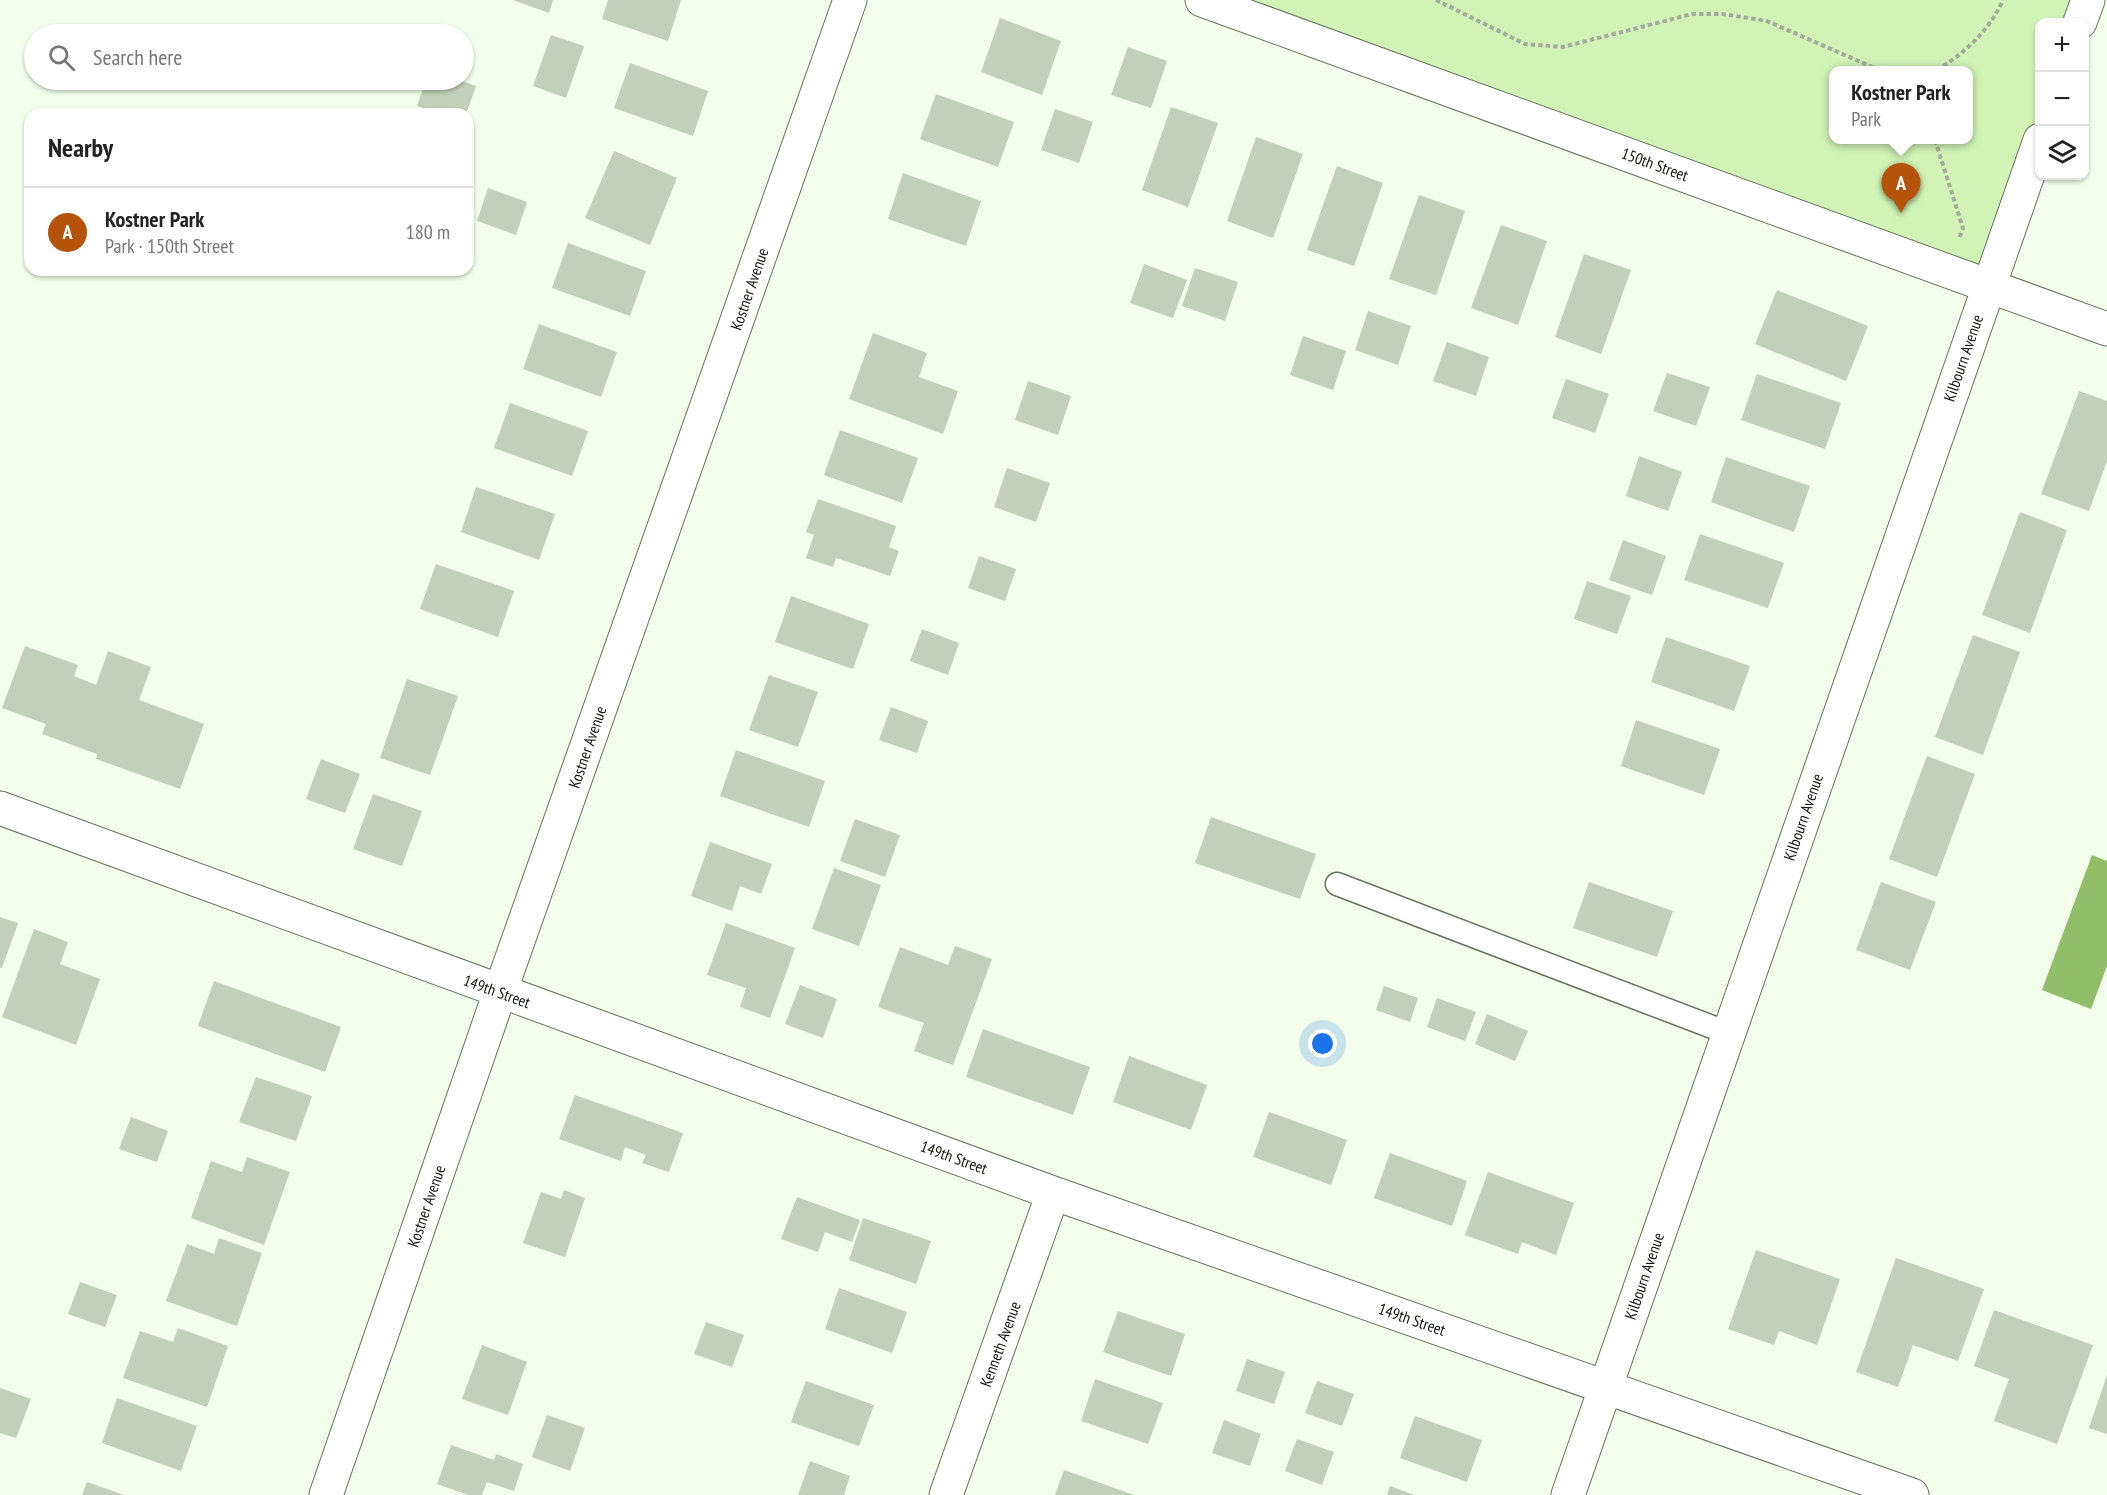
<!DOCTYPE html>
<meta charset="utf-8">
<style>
:root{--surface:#fff;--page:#f6f6f6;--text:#222;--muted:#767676;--line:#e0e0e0;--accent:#b45309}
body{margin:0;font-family:"PT Sans Narrow",sans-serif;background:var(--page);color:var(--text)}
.controls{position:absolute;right:18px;top:18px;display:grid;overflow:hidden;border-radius:12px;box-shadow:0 2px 4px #0004}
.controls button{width:54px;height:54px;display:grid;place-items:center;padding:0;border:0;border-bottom:2px solid var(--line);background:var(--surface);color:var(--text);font:30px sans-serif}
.you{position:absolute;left:1323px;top:1044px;width:21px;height:21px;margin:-15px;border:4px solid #fff;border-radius:50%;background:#1a73e8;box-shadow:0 0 0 9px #1a73e833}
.badge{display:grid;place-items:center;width:39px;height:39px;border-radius:50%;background:var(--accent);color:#fff;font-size:20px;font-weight:700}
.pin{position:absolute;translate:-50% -50px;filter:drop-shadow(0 2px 3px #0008)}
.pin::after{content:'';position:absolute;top:32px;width:21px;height:18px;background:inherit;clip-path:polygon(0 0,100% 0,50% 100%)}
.popup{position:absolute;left:1829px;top:66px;width:144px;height:78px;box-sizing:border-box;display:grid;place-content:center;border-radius:12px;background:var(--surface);filter:drop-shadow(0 2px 4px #0005);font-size:20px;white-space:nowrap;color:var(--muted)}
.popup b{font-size:22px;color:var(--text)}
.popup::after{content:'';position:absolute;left:50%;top:100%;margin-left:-12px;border:12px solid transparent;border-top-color:var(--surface)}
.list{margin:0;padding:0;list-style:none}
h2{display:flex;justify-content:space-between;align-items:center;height:78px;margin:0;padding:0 24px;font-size:26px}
h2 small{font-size:20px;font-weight:400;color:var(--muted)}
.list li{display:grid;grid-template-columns:39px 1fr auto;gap:18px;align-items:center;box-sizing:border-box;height:90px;padding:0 24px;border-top:2px solid var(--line)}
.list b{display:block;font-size:22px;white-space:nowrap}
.list p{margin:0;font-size:20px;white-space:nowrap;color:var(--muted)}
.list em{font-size:20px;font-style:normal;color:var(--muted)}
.icon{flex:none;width:33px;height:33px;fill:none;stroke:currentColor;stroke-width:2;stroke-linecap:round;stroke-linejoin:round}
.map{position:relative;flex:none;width:2107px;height:1495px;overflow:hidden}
.search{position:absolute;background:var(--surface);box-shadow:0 2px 4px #0004;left:24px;top:24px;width:450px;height:66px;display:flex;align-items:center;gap:15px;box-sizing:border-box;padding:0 21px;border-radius:33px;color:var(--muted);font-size:22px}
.panel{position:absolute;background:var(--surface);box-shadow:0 2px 4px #0004;left:24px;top:108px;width:450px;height:168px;border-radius:18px}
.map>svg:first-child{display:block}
.green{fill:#d1f4b6;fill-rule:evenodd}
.water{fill:#92be6a}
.building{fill:#c3d0b9}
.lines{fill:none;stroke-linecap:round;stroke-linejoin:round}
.service-casing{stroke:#66725d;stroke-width:25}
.minor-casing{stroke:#66725d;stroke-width:35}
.path{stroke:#a3ac9c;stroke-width:4;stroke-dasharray:4.5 3;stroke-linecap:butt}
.service{stroke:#fff;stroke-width:22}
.minor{stroke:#fff;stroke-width:33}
.labels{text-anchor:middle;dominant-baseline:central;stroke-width:5;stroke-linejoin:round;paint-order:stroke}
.street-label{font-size:16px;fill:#0e130b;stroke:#fff}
</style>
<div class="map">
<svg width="2107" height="1495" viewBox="0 0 2107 1495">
<rect width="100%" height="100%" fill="#f3feeb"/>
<!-- green -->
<path class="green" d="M1203,0h885l-8,22h-40l-1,117 -50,147zM1834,70h134v70h-134z"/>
<!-- water -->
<path class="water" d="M2092,855l15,6v105l-16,43 -49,-19z"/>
<!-- building -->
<path class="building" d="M513,0h40l-4,13z
M608,0h73l-13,41 -66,-22z
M1000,18l61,23 -19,54 -61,-23z
M551,35l33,11 -18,52 -33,-12z
M1128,47l39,14 -16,47 -40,-13z
M630,63l78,28 -15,45 -79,-28z
M426,80h32l18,6 -10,28h-25l-24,-8z
M936,94l78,28 -16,45 -78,-28z
M1171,107l47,16 -30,84 -46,-17z
M1055,109l38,13 -14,41 -38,-13z
M1256,137l47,17 -30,84 -46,-17z
M614,151l63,27 -27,67 -65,-27z
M1337,166l46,17 -29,83 -47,-16z
M903,173l78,28 -15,45 -78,-27z
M488,188l39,14 -11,33 -39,-14z
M1419,195l46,16 -29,84 -47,-16z
M1501,225l46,16 -29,84 -47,-17z
M568,243l78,28 -16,45 -78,-28z
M1584,254l47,16 -30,84 -46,-17z
M1144,264l43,16 -14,38 -43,-15z
M1195,268l43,14 -13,39 -43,-15z
M1777,290l91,36 -22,55 -91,-37z
M1368,311l43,15 -13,39 -43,-15z
M539,324l78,28 -16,45 -78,-28z
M873,333l54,20 -8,24 39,14 -15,43 -94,-35z
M1303,336l43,15 -13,39 -43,-15z
M1447,342l42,15 -13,39 -43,-15z
M1667,373l43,14 -14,39 -43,-15z
M1757,374l84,29 -16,46 -84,-29z
M1566,379l43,15 -14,39 -43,-15z
M1028,381l43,15 -13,39 -43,-15z
M2079,391l28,10v60l-18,50 -48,-17z
M510,403l78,28 -16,45 -78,-28z
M840,430l78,28 -16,45 -78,-28z
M1639,456l43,16 -14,39 -42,-15z
M1726,457l84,29 -16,46 -83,-30z
M1007,468l43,15 -14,39 -42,-15z
M476,487l79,27 -16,46 -78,-28z
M818,499l78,27 -7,21 10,4 -9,25 -54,-18 -3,9 -27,-9 8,-23 -8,-3z
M2020,512l47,18 -37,103 -48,-18z
M1700,534l84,29 -16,45 -84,-28z
M1623,540l43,16 -14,39 -43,-15z
M979,556l37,13 -11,32 -37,-13z
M436,564l78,27 -16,46 -78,-28z
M1587,581l44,15 -14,38 -43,-15z
M791,596l78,28 -16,45 -78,-27z
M922,629l37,14 -11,32 -38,-14z
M1973,635l47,17 -37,103 -48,-18z
M1666,637l84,29 -16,45 -83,-29z
M25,646l53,19 -4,11 22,9 12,-34 43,16 -12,33 65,24 -24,65 -84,-30 1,-5 -55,-20 4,-10 -44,-16z
M769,675l49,17 -20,55 -49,-17z
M407,679l51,17 -28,79 -50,-17z
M891,707l37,14 -11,32 -38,-13z
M1636,720l84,29 -16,46 -83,-29z
M736,750l89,31 -16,46 -89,-31z
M1927,756l48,18 -38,103 -48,-18z
M321,759l39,15 -15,39 -39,-14z
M373,794l49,17 -20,55 -49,-17z
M1211,817l105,37 -16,45 -105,-36z
M855,819l45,16 -15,42 -45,-16z
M710,842l62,22 -11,30 -21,-8 -8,25 -41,-15z
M834,868l47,17 -22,61 -47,-17z
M1589,882l84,29 -16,46 -84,-29z
M1881,882l55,20 -26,68 -54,-20z
M0,917l18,6 -16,45h-2z
M726,923l69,25 -25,70 -30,-11 6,-19 -39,-13z
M34,929l34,13 -8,22 40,15 -24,66 -74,-28z
M955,946l37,13 -39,106 -39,-14 10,-28 -46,-16 22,-60 48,18z
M214,981l127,46 -16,45 -127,-46z
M800,985l37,14 -14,39 -38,-14z
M1384,986l34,12 -8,24 -34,-12z
M1437,998l39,14 -11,29 -38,-14z
M1487,1014l41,17 -13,30 -40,-17z
M983,1029l107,38 -17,48 -107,-38z
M1129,1056l78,29 -16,45 -78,-28z
M256,1077l56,19 -16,45 -57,-19z
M575,1095l108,38 -14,39 -27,-9 4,-8 -21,-8 -4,14 -62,-22z
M1269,1112l78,28 -16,45 -78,-28z
M131,1117l37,14 -11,31 -38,-13z
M1390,1153l77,28 -15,45 -78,-28z
M247,1157l43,15 -26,73 -73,-27 20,-57 31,11z
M1488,1172l86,31 -18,52 -34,-13 -4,12 -53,-19z
M564,1190l21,8 -20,59 -42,-14 18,-51 20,7z
M797,1197l63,23 -8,22 -27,-10 -7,20 -37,-13z
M863,1218l68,23 -15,43 -67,-24z
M219,1238l43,15 -25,73 -71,-25 21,-57 27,10z
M1756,1250l84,29 -23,66 -38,-14 -5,14 -46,-16z
M1896,1258l88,31 -26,72 -45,-16 -15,42 -42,-15z
M80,1282l37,13 -12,32 -37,-13z
M839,1288l68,24 -15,41 -67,-24z
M1994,1310l99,35 -36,99 -63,-23 15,-42 -35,-13z
M1118,1311l67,23 -14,42 -68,-24z
M706,1322l38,13 -12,32 -38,-13z
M178,1328l50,18 -21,61 -84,-29 17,-47 33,11z
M482,1345l45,17 -19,53 -46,-16z
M1247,1359l38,13 -11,32 -38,-13z
M2107,1375v59l-18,-6z
M1095,1379l68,24 -15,41 -67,-23z
M806,1381l68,24 -15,41 -68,-24z
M1317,1381l37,13 -12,32 -37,-13z
M0,1388l31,11 -15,39 -16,-5z
M117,1398l80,28 -16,45 -79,-28z
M547,1415l38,13 -15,43 -38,-14z
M1415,1416l67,24 -15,42 -67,-24z
M1224,1420l37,14 -11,32 -38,-13z
M1297,1439l37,13 -12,33 -37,-14z
M451,1445l43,15 2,-6 27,10 -9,27 -27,-9 -5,13h-14l-31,-11z
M810,1461l40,15 -6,19h-46z
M1064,1470l70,25h-79z
M87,1482l37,13h-42z
M1390,1486l24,9h-27z"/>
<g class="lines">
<defs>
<path id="service" d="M1337,884l391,149"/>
<path id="minor" d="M1202,0l905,329
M2080,22l8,-22
M0,808l1053,385 859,302
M326,1495l174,-503 350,-992
M946,1495l107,-302
M1568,1495l472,-1355"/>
</defs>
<!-- service casing -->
<use href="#service" class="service-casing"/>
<!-- minor casing -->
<use href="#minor" class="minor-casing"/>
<!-- path -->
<path class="path" d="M1436,0l89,44 38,3 129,-33h31l44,7 112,49
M1937,70c28,-17 52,-39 66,-70
M1935,140l28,88 -4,11"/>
<!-- service -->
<use href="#service" class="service"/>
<!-- minor -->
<use href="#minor" class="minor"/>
</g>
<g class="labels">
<!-- street labels -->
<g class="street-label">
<text transform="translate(1655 164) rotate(20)">150th Street</text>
<text transform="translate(749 289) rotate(-71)">Kostner Avenue</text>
<text transform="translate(1963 358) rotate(-71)">Kilbourn Avenue</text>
<text transform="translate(587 747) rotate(-71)">Kostner Avenue</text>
<text transform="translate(1803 817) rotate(-71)">Kilbourn Avenue</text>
<text transform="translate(497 991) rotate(20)">149th Street</text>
<text transform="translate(954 1157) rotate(20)">149th Street</text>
<text transform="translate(426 1206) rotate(-71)">Kostner Avenue</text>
<text transform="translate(1644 1276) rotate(-71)">Kilbourn Avenue</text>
<text transform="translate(1412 1319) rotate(19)">149th Street</text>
<text transform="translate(1000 1344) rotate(-70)">Kenneth Avenue</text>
</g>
</g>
</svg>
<div class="controls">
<button>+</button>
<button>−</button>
<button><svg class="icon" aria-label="layers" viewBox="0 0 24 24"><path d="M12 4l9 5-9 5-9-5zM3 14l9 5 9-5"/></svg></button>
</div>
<div class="you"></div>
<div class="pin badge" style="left:1901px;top:213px">A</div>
<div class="popup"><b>Kostner Park</b>Park</div>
<div class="search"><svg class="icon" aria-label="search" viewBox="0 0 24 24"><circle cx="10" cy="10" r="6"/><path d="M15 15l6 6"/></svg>Search here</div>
<section class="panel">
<h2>Nearby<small></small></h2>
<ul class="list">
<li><span class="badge">A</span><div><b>Kostner Park</b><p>Park · 150th Street</p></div><em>180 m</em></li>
</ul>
</section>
</div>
